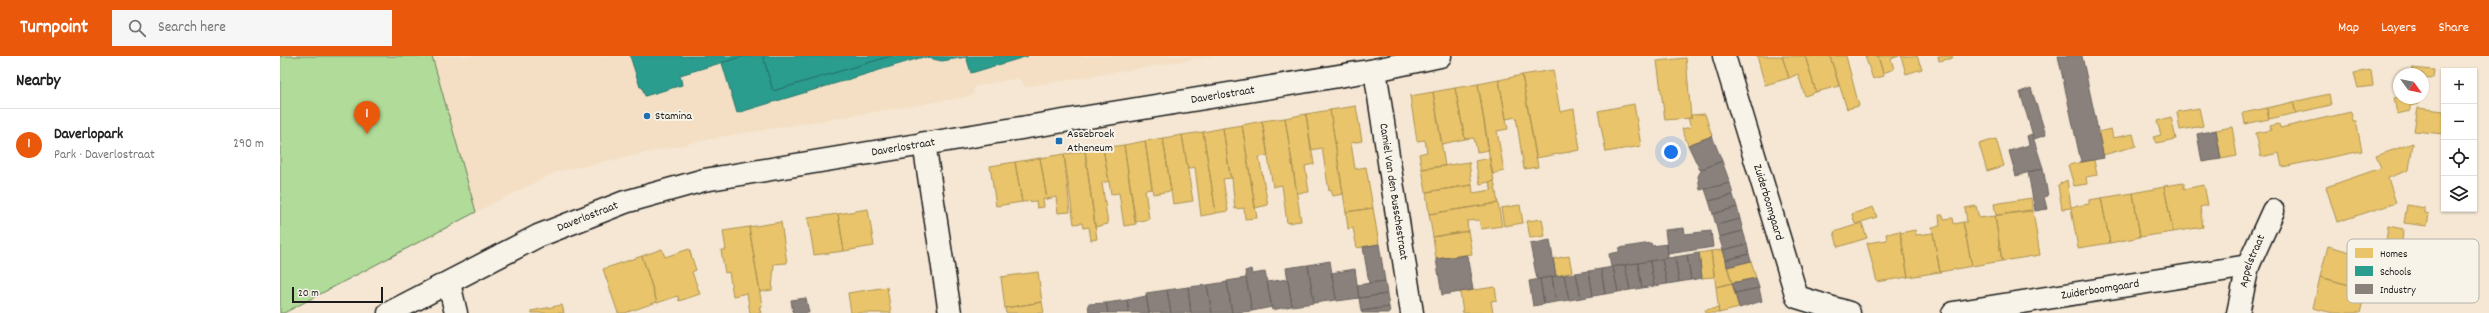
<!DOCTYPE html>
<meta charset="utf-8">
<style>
:root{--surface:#fff;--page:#f6f6f6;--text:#222;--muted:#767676;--line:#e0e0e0;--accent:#ea580c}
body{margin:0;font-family:Dekko,sans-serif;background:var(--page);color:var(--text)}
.controls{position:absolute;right:12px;top:12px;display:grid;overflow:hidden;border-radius:0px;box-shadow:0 1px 3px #0004}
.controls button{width:36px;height:36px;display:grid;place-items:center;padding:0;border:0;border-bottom:1px solid var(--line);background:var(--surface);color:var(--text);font:20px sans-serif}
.compass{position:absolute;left:2113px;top:12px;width:36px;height:36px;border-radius:50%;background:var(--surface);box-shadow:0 1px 3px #0004;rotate:123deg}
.scale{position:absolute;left:12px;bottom:10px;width:91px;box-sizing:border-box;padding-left:4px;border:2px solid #1c1c1c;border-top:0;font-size:11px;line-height:14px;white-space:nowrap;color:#1c1c1c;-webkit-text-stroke:3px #f7f3e8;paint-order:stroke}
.you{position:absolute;left:1391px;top:96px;width:14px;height:14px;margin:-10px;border:3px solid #fff;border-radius:50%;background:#1a73e8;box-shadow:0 0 0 6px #1a73e833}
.badge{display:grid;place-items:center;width:26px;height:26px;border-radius:50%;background:var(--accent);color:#fff;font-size:13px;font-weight:700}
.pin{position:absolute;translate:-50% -33px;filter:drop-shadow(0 1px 2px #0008)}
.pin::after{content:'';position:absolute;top:21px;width:14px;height:12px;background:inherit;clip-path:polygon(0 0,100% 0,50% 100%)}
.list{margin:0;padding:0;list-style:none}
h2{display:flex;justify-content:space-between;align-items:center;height:52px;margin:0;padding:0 16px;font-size:17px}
h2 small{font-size:13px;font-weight:400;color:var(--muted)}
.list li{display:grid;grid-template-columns:26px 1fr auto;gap:12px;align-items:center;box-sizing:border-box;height:72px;padding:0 16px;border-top:1px solid var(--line)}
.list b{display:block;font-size:15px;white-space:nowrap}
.list p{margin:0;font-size:13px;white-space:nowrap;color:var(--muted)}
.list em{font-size:13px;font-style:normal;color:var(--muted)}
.icon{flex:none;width:22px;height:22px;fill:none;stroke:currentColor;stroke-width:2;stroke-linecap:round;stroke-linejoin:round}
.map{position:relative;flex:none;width:2209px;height:257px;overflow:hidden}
header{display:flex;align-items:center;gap:24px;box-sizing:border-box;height:56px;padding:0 20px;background:var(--accent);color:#fff}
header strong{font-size:19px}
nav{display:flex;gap:22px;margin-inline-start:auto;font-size:14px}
.search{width:280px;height:36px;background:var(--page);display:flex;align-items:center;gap:10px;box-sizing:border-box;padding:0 14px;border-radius:0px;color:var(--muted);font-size:15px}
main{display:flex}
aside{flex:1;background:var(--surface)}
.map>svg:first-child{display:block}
.built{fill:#f4dfc4}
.green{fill:#b1db98;stroke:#667c5a}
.homes{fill:#e9c46a;stroke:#ac9253}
.schools{fill:#2a9d8f;stroke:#26766c}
.industry{fill:#8a817c;stroke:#69635f}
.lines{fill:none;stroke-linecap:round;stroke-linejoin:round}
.minor-casing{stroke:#1c1c1c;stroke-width:25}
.minor{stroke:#f7f3e8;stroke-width:22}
.poi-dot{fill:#1f6fb2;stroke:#f7f3e8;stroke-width:1.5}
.labels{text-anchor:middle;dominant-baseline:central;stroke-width:4;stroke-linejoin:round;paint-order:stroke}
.street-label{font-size:12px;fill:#1c1c1c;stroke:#f7f3e8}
.poi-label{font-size:12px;fill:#1c1c1c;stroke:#f7f3e8;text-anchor:start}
.key{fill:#f7f3e8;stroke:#b5b2ab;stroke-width:1}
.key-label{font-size:11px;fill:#1c1c1c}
</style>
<header>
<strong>Turnpoint</strong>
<div class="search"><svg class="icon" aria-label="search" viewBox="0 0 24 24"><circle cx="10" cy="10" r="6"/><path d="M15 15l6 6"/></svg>Search here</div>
<nav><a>Map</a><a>Layers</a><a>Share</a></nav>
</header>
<main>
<aside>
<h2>Nearby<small></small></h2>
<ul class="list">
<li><span class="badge">1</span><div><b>Daverlopark</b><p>Park · Daverlostraat</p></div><em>290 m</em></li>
</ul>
</aside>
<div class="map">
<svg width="2209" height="257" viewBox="0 0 2209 257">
<rect width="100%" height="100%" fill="#f5e7d3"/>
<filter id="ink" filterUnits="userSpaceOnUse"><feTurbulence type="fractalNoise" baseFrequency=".025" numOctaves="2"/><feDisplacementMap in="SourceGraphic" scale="8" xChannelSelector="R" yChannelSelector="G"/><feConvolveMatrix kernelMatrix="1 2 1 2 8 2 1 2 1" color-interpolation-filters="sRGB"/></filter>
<g filter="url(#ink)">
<!-- built -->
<path class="built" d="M152,0h782l-189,31 -6,-9 -44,8 -3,10 -252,41 -164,35 -80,40z"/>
<!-- green -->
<path class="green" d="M0,0h152l44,156 -192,101h-4z"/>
<!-- homes -->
<path class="homes" d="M1477,0h25l7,22 -24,7z
M1502,0h23l11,36 -11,4 -7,-22 -9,4z
M1525,0h25l9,30 -23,6z
M1550,0h16l13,50 -12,3z
M1585,0h13l6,20 -11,3z
M1598,0h21l-8,3 3,10 -11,4z
M1621,0h16l5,13 -16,5z
M1658,0h14l1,2 -14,3z
M1406,2l5,60 -26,2 -8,-59z
M2132,12l22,2 -1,8 -10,-1v-3h-12z
M1273,14l7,42 14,-3 6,41 -44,8 -14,-83z
M2091,14l2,16 -15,2 -4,-15z
M1242,19l16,92 -14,2 -8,-52 -10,2 -7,-39z
M1219,24l9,49 -11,2 7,40 -12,3 -14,-90z
M1198,28l11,66 -12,2 -3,-14 -9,1 -10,-51z
M1175,32l10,51 -23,5 -9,-52z
M1153,36l12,74 -23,3 -3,-15 8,-2 -2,-12 -8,1 -7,-45z
M2049,38l2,11 -35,8 -3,-11z
M2119,41l20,1 -1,6 -8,2v5l-13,3 -3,-16z
M2013,46l3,11 -27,6 -2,-11z
M1354,48l7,42 -35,6 -8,-41z
M1076,50l6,35 -11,2 4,26 11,-2 7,41 -27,4 -16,-102z
M1919,52l4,18 -23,4 -3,-18z
M1987,52l2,11 -24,5 -2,-11z
M2138,52l26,3v23l-30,-3z
M1050,54l13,84 -10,2 -2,-6 -2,1 -7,-43 -11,2 -5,-36z
M2071,56l2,9h3l6,30 -80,16 -3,-14 -18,4 -5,-24 15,-3 -1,-4 9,-2 1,4z
M1026,58l8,50 -9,2 4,26 -12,1 -12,-75z
M1425,58l7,22 -24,9 -6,-16 9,-2 -3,-9h3v-3z
M1891,61l5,22 -20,4 -3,-6 8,-2 -4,-14z
M1005,62l16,103 -14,2 -5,-38 -9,2 -11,-66z
M982,65l6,34 -9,2 9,48 -13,3 -13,-83z
M962,69l15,93 -12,1 -1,-11 -9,1 -3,-31 -2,-3 -7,-47z
M1952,71l5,29 -16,3 -5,-29z
M943,72l7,47 2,3 -9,1 5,32 -12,2 -13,-81z
M1831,73l2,9 20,-4 3,12 -33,9 -5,-23z
M923,76l13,81 -15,3 -6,-49 -7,2 -6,-34z
M902,79l11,66 -20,3 -10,-66z
M883,82l8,53 -18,3 -8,-53z
M1716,83l8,27 -17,5 -8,-27z
M865,85l7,48 -7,1 4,29 -14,3 -11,-77z
M2133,87l-4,27 -21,8 8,25 -59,19 -11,-35 55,-19 -5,-12z
M844,89l12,79 -12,2 -5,-33 -8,1 -8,-46z
M823,92l6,33 -7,2 6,41 -13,3 -10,-76z
M805,95l12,88 -6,1 -2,-13 -6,1 -1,-5 -8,1 -10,-70z
M784,98l6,58 -12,1 -2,-16 -9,2 -7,-41z
M760,102l7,41h-4l1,8 -7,1 -1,-7 -14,1 -7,-40z
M1210,102l4,23 -14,3 -5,-23z
M1814,104l3,15 -11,2 1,7 -13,2 -6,-21z
M735,106l7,40 -26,4 -6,-40z
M1189,106l3,23 -46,7 -4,-23z
M1787,124l4,27 18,-3v-4l12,-2 9,45 -32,5 -7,-40 -9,1 -4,-24z
M1214,125l4,22 -69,11 -3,-22 46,-7 1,8 19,-3 -3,-8z
M1904,127v6l20,-4 4,20 -8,2 3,20 -30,5 -9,-46z
M1884,131l9,45 -33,5 -7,-44z
M1853,137l7,44 -30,6 -9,-45z
M1751,142l2,13 -37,4 -2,-11z
M1218,147l4,23 -21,3 -2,-9 -12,1 1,10 -35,6 -4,-23z
M1240,149l3,18 -19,3 -3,-18z
M2127,149l18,3v5l4,1 -2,12 -23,-3z
M1696,150l3,12 16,-2 7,45 -30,5 -9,-44h4l-2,-14z
M1593,151l4,10 -22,7 -3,-10z
M1093,152l6,36 -22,4 -4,-20 -5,1 -2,-17z
M588,153l6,37 -30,5 -6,-37z
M1749,154l4,1 7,44 -38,6 -7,-45z
M558,158l6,37 -30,4 -6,-37z
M1659,159h4l1,4 9,-1 1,6 9,-2 9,44 -32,6 -8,-45 8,-1z
M1262,163l3,17 -15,2 -3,-17z
M501,166l6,41 -13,1 -2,26 -12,2 -11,-65z
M1582,167l5,15 -29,9 -4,-15z
M2108,170l15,3 -1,13h-16z
M469,171l13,79 -3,1 2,6h-11l-3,-20 -14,3 -4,-24 -4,1 -4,-23h5l-3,-19z
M1635,174l1,5 17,-2 7,39 -32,5 -8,-44z
M1188,175l4,23 -36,5 -3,-22z
M1620,175l8,46 -31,5 -10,-39 20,-3 -1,-6z
M2048,190l45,12 -8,31 -45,-12z
M382,193l3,8 24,-8 7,21 -4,2 8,22 -21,7 -1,-5 -21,7 -15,-47z
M1443,194l9,33 -16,4 -5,-36z
M1431,195l3,26 -12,1 -3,-25z
M362,200l15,46 -32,11h-7l-15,-44z
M1289,200l3,16 -16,4 -3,-17z
M1471,205l5,17 -24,5 -5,-16z
M758,216l4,30 -37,6 -4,-31z
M2040,221l40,11 -2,8 6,1 -4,16h-27l-20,-5z
M1452,227l7,25 -20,5 -3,-26z
M607,231l4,26h-40l-3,-20z
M1215,231l2,13 -6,1 2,12h-30l-3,-21z
M762,246l2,11h-38l-1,-5z
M282,249l2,8h-32l-1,-2z
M1438,252l1,5h-13l-1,-3z"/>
<!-- schools -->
<path class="schools" d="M350,0h114l-64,19 2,10 -37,11 -3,-9h-2z
M464,0h19l10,35 118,-35 75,1 -24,4 -19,-4 -186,56 -15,-50z
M483,0h128l-118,35z
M686,0h62l-57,17z"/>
<!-- industry -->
<path class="industry" d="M1778,0h24l22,102 -23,4z
M1751,32l15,47 -12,4 -14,-47z
M1936,74l5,29 -19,3 -5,-28z
M1752,78l11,34 -27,8 -7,-25 20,-6 -2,-9z
M1432,80l10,25 -22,9 -12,-25z
M1442,105l8,22 -30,7 -2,-14 4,-7z
M1763,112l5,28 -4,1 3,12 -12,2 -7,-39z
M1450,127l3,12 -24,6 -4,-12z
M1453,139l4,12 -24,7 -4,-13z
M1457,151l3,12 -24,6 -3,-11z
M1460,163l3,12 -24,6 -3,-12z
M1404,172l1,6 26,-3 2,16 -45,7 -3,-24z
M1463,175l4,13 -24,6 -4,-13z
M1270,184l6,36 -19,3 -7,-35z
M1371,187l1,3 15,-2 1,14 -57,9 -2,-13 10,-2v-4z
M1099,188l6,37 -16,2 -6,-36z
M1467,188l2,10 -23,6 -3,-10z
M1419,197l3,25 -11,2 -4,-25z
M1469,198l2,7 -24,6 -1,-7z
M1187,199l6,35 -31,5 -6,-36z
M1407,199l4,25 -12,2 -4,-25z
M1395,201l4,25 -12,2 -5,-25z
M1382,203l5,25 -13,2 -4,-25z
M1050,205l6,39 -22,3 -6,-38z
M1370,205l4,25 -12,2 -4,-25z
M1358,207l4,25 -12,2 -5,-25z
M1028,209l6,38 -22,3 -6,-38z
M1345,209l5,25 -12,2 -5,-25z
M1333,211l5,25 -13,2 -4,-25z
M971,213l1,5 13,-2 7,35 -20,4 -7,-40z
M1075,213l4,29 -22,3 -6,-28z
M1321,213l4,25 -12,2 -4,-25z
M1309,215l4,25 -12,2 -5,-25z
M1296,217l5,25 -12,2 -5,-25z
M1284,219l5,25 -13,2 -4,-25z
M1272,221l4,25 -12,2 -4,-25z
M966,222l6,33 -20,2 -5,-32z
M1476,222l3,10 -24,5 -3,-10z
M1008,223l4,27 -20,4 -5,-28z
M1260,223l4,25 -11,2 -4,-25z
M1105,225l2,13 -28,4 -2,-13z
M947,226l5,31h-20l-5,-28z
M927,229l5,28h-21l-3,-26z
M908,231l3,26h-20l-4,-23z
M1479,232l3,13 -23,7 -4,-15z
M887,234l4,23h-22l-3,-20z
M1107,238l2,13 -28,4 -2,-13z
M866,240l3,17h-20l-2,-13z
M526,242l3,15h-16l-2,-13z
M847,244l2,13h-21l-2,-10z
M826,247l2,10h-19l-1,-9z
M1109,251l1,6h-28l-1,-2z"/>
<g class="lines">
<defs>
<g id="minor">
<path id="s1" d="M1444,0l73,241 52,16"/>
<path id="s2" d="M1095,14l37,243"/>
<path d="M644,87l26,170"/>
<path d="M169,227l7,30"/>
<path id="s3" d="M109,257l149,-77 87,-34 79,-22 671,-110 65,-14"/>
<path id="s4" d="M1673,257l295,-47"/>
<path id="s5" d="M1958,257l10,-47 25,-55"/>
</g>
</defs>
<!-- minor casing -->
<use href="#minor" class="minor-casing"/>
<!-- minor -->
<use href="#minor" class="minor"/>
</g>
</g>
<!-- markers -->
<g class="poi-dot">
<circle cx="367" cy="60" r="4"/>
<rect x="775" y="81" width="8" height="8" rx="2"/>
</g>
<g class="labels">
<!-- street labels -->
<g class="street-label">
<text stroke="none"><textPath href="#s3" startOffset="869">Daverlostraat</textPath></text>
<text stroke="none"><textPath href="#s3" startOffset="545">Daverlostraat</textPath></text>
<text stroke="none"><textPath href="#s2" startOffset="123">Camiel Van den Busschestraat</textPath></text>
<text stroke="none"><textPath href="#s1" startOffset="153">Zuiderboomgaard</textPath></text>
<text stroke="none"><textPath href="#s3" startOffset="221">Daverlostraat</textPath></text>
<text stroke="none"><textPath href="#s5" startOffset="54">Appelstraat</textPath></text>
<text stroke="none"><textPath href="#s4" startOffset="149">Zuiderboomgaard</textPath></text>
</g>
<!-- poi labels -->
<g class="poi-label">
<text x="375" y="60">Stamina</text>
<text x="787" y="78">Assebroek<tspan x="787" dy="14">Atheneum</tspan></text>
</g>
</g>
<!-- legend -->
<rect x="2067" y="183" width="132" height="64" rx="6" class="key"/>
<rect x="2075" y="192" width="18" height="10" fill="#e9c46a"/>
<rect x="2075" y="210" width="18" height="10" fill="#2a9d8f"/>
<rect x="2075" y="228" width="18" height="10" fill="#8a817c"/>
<g class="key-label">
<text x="2100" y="201">Homes</text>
<text x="2100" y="219">Schools</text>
<text x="2100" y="237">Industry</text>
</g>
</svg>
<div class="controls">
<button>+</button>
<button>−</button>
<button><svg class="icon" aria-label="locate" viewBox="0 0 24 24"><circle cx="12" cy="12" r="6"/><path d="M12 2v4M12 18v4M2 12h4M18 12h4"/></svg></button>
<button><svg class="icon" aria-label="layers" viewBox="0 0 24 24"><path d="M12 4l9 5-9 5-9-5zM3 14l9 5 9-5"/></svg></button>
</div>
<svg class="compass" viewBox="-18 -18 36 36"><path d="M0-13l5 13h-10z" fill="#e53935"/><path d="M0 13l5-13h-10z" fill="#767676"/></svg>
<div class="scale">20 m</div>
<div class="you"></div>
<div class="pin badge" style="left:87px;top:78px">1</div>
</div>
</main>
